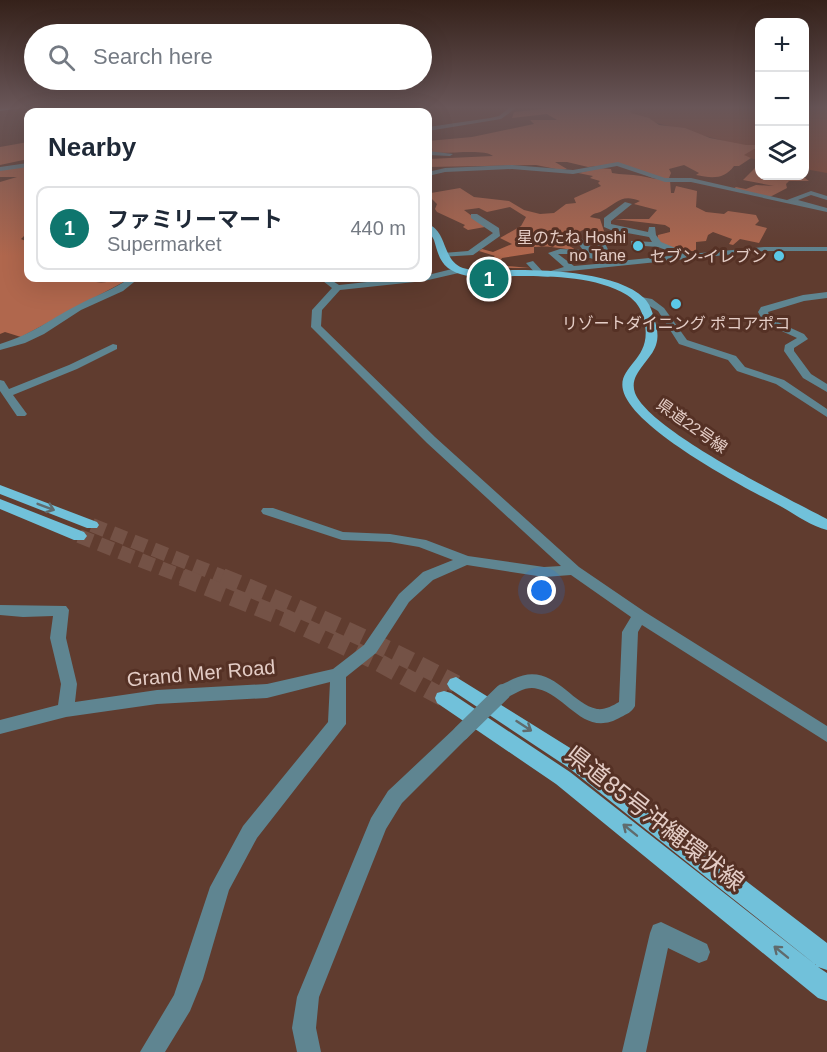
<!DOCTYPE html>
<meta charset="utf-8">
<style>
:root{--surface:#fff;--page:#f2f2f3;--text:#1f2937;--muted:#747a83;--line:#e0e1e3;--accent:#0f766e}
body{margin:0;font-family:Helvetica,"Noto Sans JP",sans-serif;background:var(--page);color:var(--text)}
.controls{position:absolute;right:18px;top:18px;display:grid;overflow:hidden;border-radius:12px;box-shadow:0 6px 24px #0002}
.controls button{width:54px;height:54px;display:grid;place-items:center;padding:0;border:0;border-bottom:2px solid var(--line);background:var(--surface);color:var(--text);font:30px sans-serif}
.you{position:absolute;left:542px;top:591px;width:21px;height:21px;margin:-15px;border:4px solid #fff;border-radius:50%;background:#1a73e8;box-shadow:0 0 0 9px #1a73e833}
.badge{display:grid;place-items:center;width:39px;height:39px;border-radius:50%;background:var(--accent);color:#fff;font-size:20px;font-weight:700}
.pin{position:absolute;translate:-50% -50%;border:3px solid #fff;box-shadow:0 2px 6px #0006}
.list{margin:0;padding:0;list-style:none}
h2{display:flex;justify-content:space-between;align-items:center;height:78px;margin:0;padding:0 24px;font-size:26px}
h2 small{font-size:20px;font-weight:400;color:var(--muted)}
.list li{display:grid;grid-template-columns:39px 1fr auto;gap:18px;align-items:center;box-sizing:border-box;height:84px;margin:0 12px 12px;padding:0 12px;border:2px solid var(--line);border-radius:12px}
.list b{display:block;font-size:22px;white-space:nowrap}
.list p{margin:0;font-size:20px;white-space:nowrap;color:var(--muted)}
.list em{font-size:20px;font-style:normal;color:var(--muted)}
.icon{flex:none;width:33px;height:33px;fill:none;stroke:currentColor;stroke-width:2;stroke-linecap:round;stroke-linejoin:round}
.map{position:relative;flex:none;width:827px;height:1052px;overflow:hidden}
.search{position:absolute;background:var(--surface);box-shadow:0 6px 24px #0002;left:24px;top:24px;width:408px;height:66px;display:flex;align-items:center;gap:15px;box-sizing:border-box;padding:0 21px;border-radius:33px;color:var(--muted);font-size:22px}
.panel{position:absolute;background:var(--surface);box-shadow:0 6px 24px #0002;left:24px;top:108px;width:408px;height:174px;border-radius:12px}
.map>svg:first-child{display:block}
.green{fill:#8b462e}
.forest{fill:#b0674d}
.lines{fill:none;stroke-linecap:round;stroke-linejoin:round}
.major-tunnel-far1{stroke:#745246;stroke-width:14;stroke-dasharray:14 8;stroke-linecap:butt}
.major-tunnel{stroke:#745246;stroke-width:18;stroke-dasharray:18 9;stroke-linecap:butt}
.minor{fill:#5f8591;fill-rule:evenodd}
.major{fill:#71c1da;fill-rule:evenodd}
.minor-bridge{stroke:#5f8591;stroke-width:16}
.oneway{stroke:#606b6d}
.poi-dot{fill:#5bc8e7;stroke:#553125;stroke-width:2}
.labels{text-anchor:middle;dominant-baseline:central;stroke-width:6;stroke-linejoin:round;paint-order:stroke}
.far-poi-label{font-size:16px;fill:#e4cdc6;stroke:#553125;text-anchor:end}
.far-street-label{font-size:16px;fill:#e4cdc6;stroke:#553125}
.street-label{font-size:20px;fill:#e4cdc6;stroke:#553125}
.near-street-label{font-size:24px;fill:#e4cdc6;stroke:#553125}
</style>
<div class="map">
<svg width="827" height="1052" viewBox="0 0 827 1052">
<rect width="100%" height="100%" fill="#603c2f"/>
<!-- green -->
<path class="green" d="M628,108h131v52l-19,-4 10,-8 -93,-25 -29,-11z
M805,108h22v65l-22,-4z"/>
<!-- forest -->
<path class="forest" d="M551,108h84l-5,3 1,2 18,5 10,7 26,3 25,10 36,7h13l1,4h-6l-10,6 7,3 -12,8h-5c-10,14 -23,12 -38,9l3,-2 -15,-8 -15,4 2,4 -2,5h-16l-35,-14 -30,3 -21,-5h-12l12,7 -6,1 -25,-5 -108,2v-8l65,-3c-9,-8 -49,-1 -64,-4l4,-3 -5,-2v-6l44,-4 62,-13 -4,-4h27l-10,-6 -35,4 2,-6z
M28,142v17l-28,6v-18z
M759,164l1,12 45,2 4,3h-20l-3,3 1,4 -19,10 -37,-8 5,-3 10,2 10,-4 18,1 -31,-6z
M26,166l2,4v62l-7,7 7,3v36h69l-1,4c12,2 22,-4 35,-4l-110,59 -16,-5 -5,2v-152l17,-5h-17v-8z
M600,168l11,1 1,4c9,2 19,1 29,3 10,2 18,4 29,4l1,13h3l2,-7 21,5 -1,16 10,5 18,2 4,-3 28,4 3,6 -4,4 12,3 -8,15 -19,-4 -7,6 -4,-1 3,-5 -19,-7 -5,3 -2,6 -10,1v9h-5l-4,3 -30,-13 1,-6 12,-3v-4l-5,-3 -50,-6h34l8,-9 -23,-6 6,-3c-19,-8 -24,3 -38,10 -5,3 -8,1 -12,6l10,2 5,15 8,7 -17,2 -9,-6 5,-1v-3l-9,-3 -19,9 -1,3 13,8c-15,-1 -26,-5 -42,-3v6l-32,5 -4,7 32,3h-43l4,-5 -2,-2 6,-5 -16,-5 3,-2 11,3 19,-8 -12,-6 21,-12 5,-9 -16,-10 -23,5 -8,-4 -15,2 20,15 1,2 -17,3 -5,-3 2,-2 -28,-13 -2,-3 2,-5 -7,-7 1,-4 29,-5 14,9 35,4 15,9 16,4 14,-1 12,-9 10,-1 -2,-5 27,-12 -3,-3 2,-2 -10,-3 3,-2 -15,-3z"/>
<g class="lines">
<!-- major-tunnel-far1 -->
<path class="major-tunnel-far1" d="M92,525l134,53
M79,536l107,42"/>
<!-- major-tunnel -->
<path class="major-tunnel" d="M182,577l103,41 89,42 70,38
M222,577c80,32 158,67 234,107"/>
<!-- minor -->
<path class="minor" d="M141,108h27l-55,4 3,-2z
M184,108h15l-17,3z
M213,108h10l-13,4h-7z
M291,108h5l-3,4h-5z
M305,108h12l13,4h-9z
M369,108h17l-34,4z
M416,108h17l-34,4z
M509,108h7l-15,11 -73,12v-4l62,-9 9,-2z
M428,151l25,3 -3,2 -22,-1z
M618,162l47,16h26l96,22 24,-9 16,5v4l-16,-5 -13,5 29,8v4l-136,-30h-26l-48,-16 -44,8 -61,-5 -67,3 -17,4v-4l17,-4 67,-3 61,5z
M28,163v4l-28,4v-4z
M625,202l7,2 -21,17v3l37,8 1,-5h6l1,8 5,7 29,12 74,-7h63v4h-63l-204,21 -12,5 -10,-1 -12,-13 7,-2 11,12 20,-6 -16,-14 12,-4 23,1 -10,-13 4,-2 13,10 1,7 11,3 -6,-14 7,-2 9,19 7,3 60,-6 -21,-8 -27,-2v-4h3l18,1 -3,-5 -38,-7 -7,-3v-9zM558,254h18l31,9 -33,3z
M471,214h6l22,14 1,8 -27,19 -33,2v-4h3l25,-2 25,-18 -22,-15z
M460,267l4,3 -1,2 -39,9 -84,9 -18,20 -1,16 114,111 144,130 66,45 182,114v16l-185,-117 -4,7 -3,74c-3,6 -8,8 -14,11 -37,22 -53,-21 -83,-28 -13,-4 -23,6 -35,10l-6,-2 -2,-5c3,-7 11,-9 18,-13 39,-19 56,24 84,30 8,1 15,-3 22,-7l3,-70 9,-15 -60,-42 -27,2 -77,-12 -34,15 -24,22 -33,51 -30,24v47l-89,114 -28,52 -26,89 -13,32 -25,41h-25l34,-57 36,-108 33,-61 85,-104 2,-40 -63,16 -110,6 -91,13 -66,17v-14l58,-15 3,-21 -11,-46 3,-22 -30,1 -23,-2v-10l66,1 3,4 -3,28 11,46 -2,18 82,-12 110,-6 66,-15 31,-24 35,-51 24,-22 30,-12 -34,-13 -29,-5 -48,-2 -79,-26 -2,-3 2,-3h10l70,24 47,2 36,6 42,16 76,11 17,-1 -134,-123 -116,-116 1,-17 20,-22 -13,-10h9l11,7 66,-7h23v-3z
M130,278h9l-16,13 -42,19 -37,24 -19,9 -25,7v-6c33,-10 47,-23 76,-38 18,-10 37,-16 54,-28z
M827,292v6l-23,3 -36,11 3,7 33,15 4,5 -14,9v3l17,23 16,10v8l-24,-14 -19,-27 1,-6 12,-7 -33,-15 -6,-11 3,-5 42,-12z
M641,297l11,2 12,9 23,32 49,16 9,11 39,13 43,29v8l-51,-33 -39,-13 -9,-11 -49,-16 -21,-33 -12,-7 -8,-2 -2,-2z
M113,344l4,1v4l-40,20 -64,26 14,19 -2,2h-8l-17,-25v-11l4,1 5,8 60,-24z
M461,726l6,2 3,5 -3,5 -65,65 -16,26 -67,168 -3,31 5,24h-24l-5,-24 5,-31 74,-179 17,-27 67,-63z
M661,922l46,22 3,8 -3,8 -8,3 -31,-15 -22,104h-24l28,-119 3,-8z"/>
<!-- major -->
<path class="major" d="M0,108h21l-21,3z
M86,108h18l15,4h-12z
M428,224c20,8 14,37 35,44 18,5 37,2 55,2 34,0 100,3 126,28 6,6 8,13 10,20 3,9 5,18 2,27 -5,16 -28,29 -21,48 15,38 152,105 192,126v11c-16,-4 -31,-15 -45,-23 -35,-18 -150,-78 -159,-117 -6,-25 31,-30 21,-70 -3,-12 -7,-18 -17,-25 -30,-18 -73,-19 -107,-19 -21,0 -53,6 -72,-8 -9,-7 -11,-18 -14,-28 -3,-6 -7,-9 -6,-16z
M0,485l97,37 2,3 -2,3h-10l-87,-34z
M0,499l84,33 3,4 -3,4h-10l-74,-31z
M456,677l127,79 244,187v27l-9,-3 9,6v28l-9,-3 -262,-214 -119,-81 -2,-5 2,-5 7,-2 7,2 119,79 246,193 -247,-197 -119,-79 -3,-5 3,-5z"/>
<!-- minor-bridge -->
<path class="minor-bridge" d="M461,733l42,-41"/>
</g>
<!-- one-way arrows -->
<defs><path id="oneway-shaft" d="M-6 0H5M1.5-3L5.5 0L1.5 3" fill="none" stroke-width="1.6" stroke-linecap="round" stroke-linejoin="round" transform="scale(1.5)"/></defs>
<g class="oneway">
<use href="#oneway-shaft" transform="translate(46 507) rotate(21)"/>
<use href="#oneway-shaft" transform="translate(524 726) rotate(33)"/>
<use href="#oneway-shaft" transform="translate(630 830) rotate(-141)"/>
<use href="#oneway-shaft" transform="translate(781 952) rotate(-141)"/>
</g>
<!-- sky -->
<linearGradient id="sky" x2="0" y2="1"><stop stop-color="#35211a"/><stop offset="0.42" stop-color="#695658"/><stop offset="1" stop-color="#695658" stop-opacity="0"/></linearGradient>
<rect width="827" height="256" fill="url(#sky)"/>
<!-- markers -->
<g class="poi-dot">
<circle cx="638" cy="246" r="6"/>
<circle cx="779" cy="256" r="6"/>
<circle cx="676" cy="304" r="6"/>
</g>
<g class="labels">
<!-- far-poi labels -->
<g class="far-poi-label">
<text x="626" y="237">星のたね Hoshi<tspan x="626" dy="18">no Tane</tspan></text>
<text x="767" y="256">セブン-イレブン</text>
<text x="676" y="323" text-anchor="middle">リゾートダイニング ポコアポコ</text>
</g>
<!-- far-street labels -->
<g class="far-street-label">
<text transform="translate(692 426) rotate(35)">県道22号線</text>
</g>
<!-- street labels -->
<g class="street-label">
<text transform="translate(201 673) rotate(-5)">Grand Mer Road</text>
</g>
<!-- near-street labels -->
<g class="near-street-label">
<text transform="translate(655 818) rotate(38)">県道85号沖縄環状線</text>
</g>
</g>
</svg>
<div class="controls">
<button>+</button>
<button>−</button>
<button><svg class="icon" aria-label="layers" viewBox="0 0 24 24"><path d="M12 4l9 5-9 5-9-5zM3 14l9 5 9-5"/></svg></button>
</div>
<div class="you"></div>
<div class="pin badge" style="left:489px;top:279px">1</div>
<div class="search"><svg class="icon" aria-label="search" viewBox="0 0 24 24"><circle cx="10" cy="10" r="6"/><path d="M15 15l6 6"/></svg>Search here</div>
<section class="panel">
<h2>Nearby<small></small></h2>
<ul class="list">
<li><span class="badge">1</span><div><b>ファミリーマート</b><p>Supermarket</p></div><em>440 m</em></li>
</ul>
</section>
</div>
